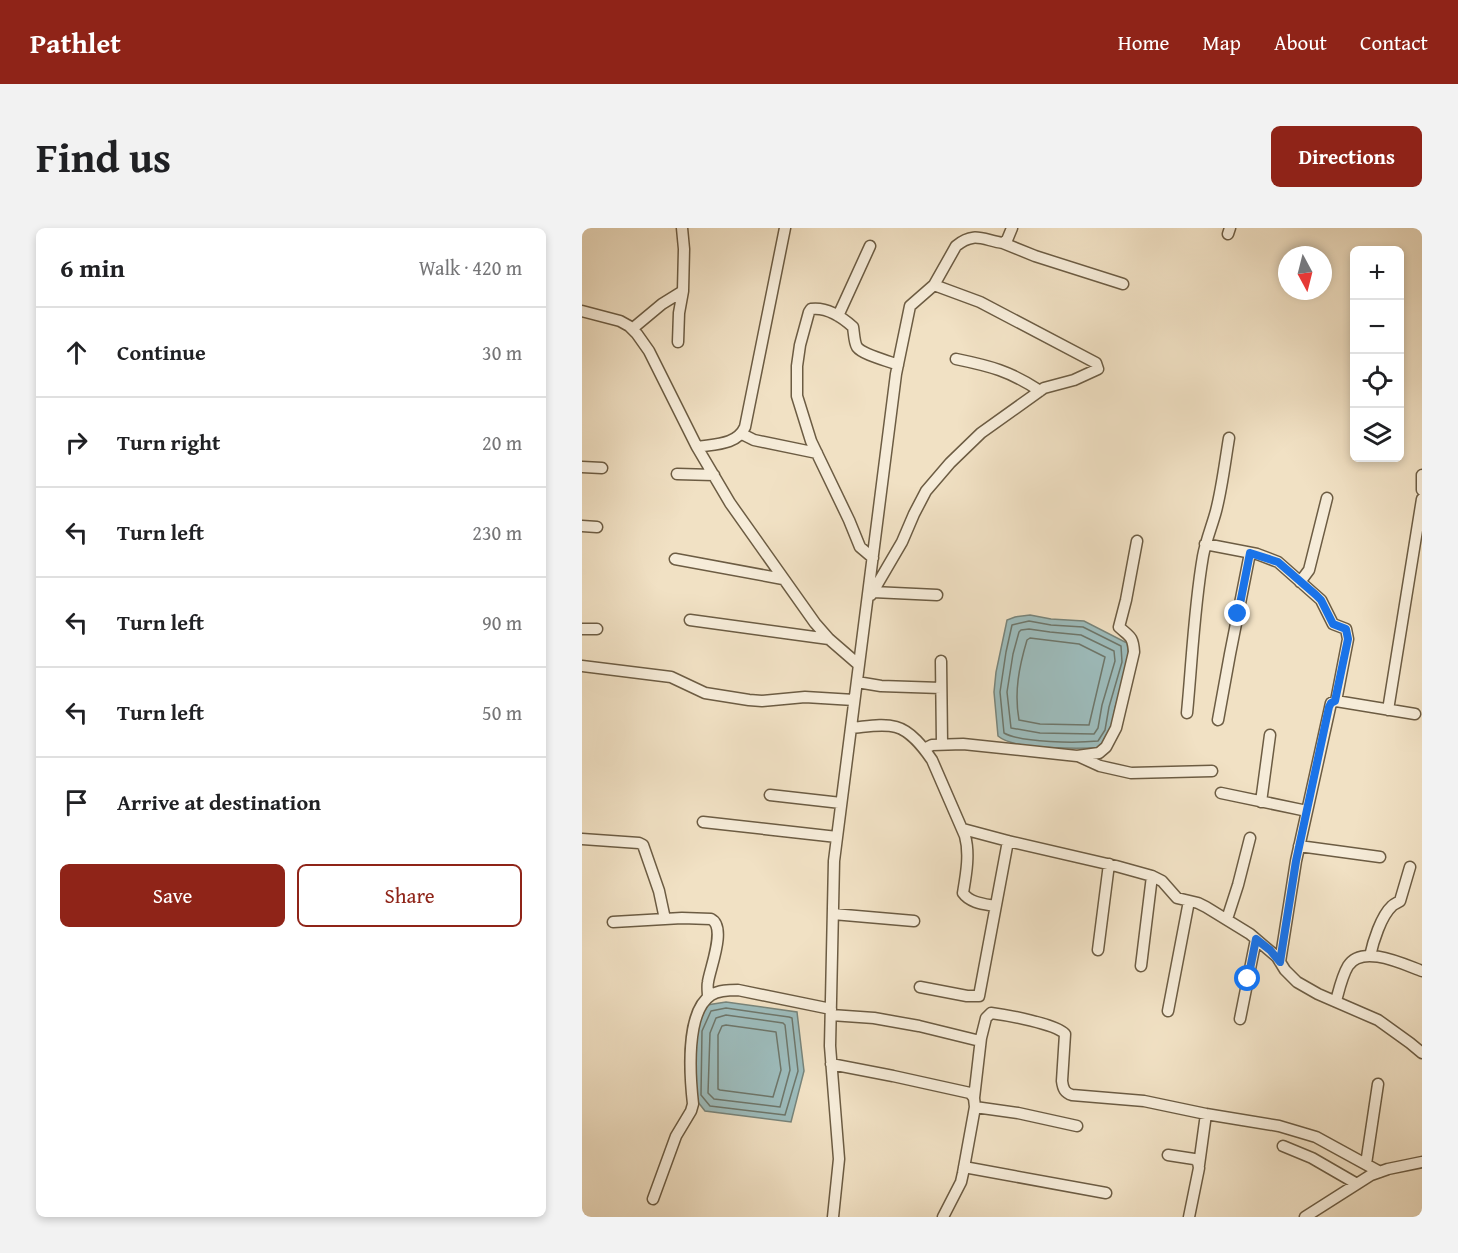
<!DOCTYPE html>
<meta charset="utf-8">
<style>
:root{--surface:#fff;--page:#f2f2f2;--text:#202124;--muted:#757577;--line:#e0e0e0;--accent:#8f2418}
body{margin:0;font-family:"Gentium Book Plus",serif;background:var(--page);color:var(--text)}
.controls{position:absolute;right:18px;top:18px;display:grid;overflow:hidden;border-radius:9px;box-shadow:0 3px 9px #0003}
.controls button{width:54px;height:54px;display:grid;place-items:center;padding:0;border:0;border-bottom:2px solid var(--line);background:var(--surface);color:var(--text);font:30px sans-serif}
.compass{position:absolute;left:696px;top:18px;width:54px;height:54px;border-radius:50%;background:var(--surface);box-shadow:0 3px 9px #0003;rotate:173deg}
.stop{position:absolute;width:18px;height:18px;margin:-14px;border:4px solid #1a73e8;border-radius:50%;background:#fff}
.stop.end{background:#1a73e8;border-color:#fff;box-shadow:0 2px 6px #0008}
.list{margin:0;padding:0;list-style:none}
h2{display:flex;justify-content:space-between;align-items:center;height:78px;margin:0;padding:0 24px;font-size:26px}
h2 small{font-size:20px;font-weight:400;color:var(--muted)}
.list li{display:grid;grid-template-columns:39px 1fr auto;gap:18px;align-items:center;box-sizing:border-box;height:90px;padding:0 24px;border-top:2px solid var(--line)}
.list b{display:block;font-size:22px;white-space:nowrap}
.list em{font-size:20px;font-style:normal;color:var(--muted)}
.actions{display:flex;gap:12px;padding:18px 24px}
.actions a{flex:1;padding:14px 0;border:2px solid var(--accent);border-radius:9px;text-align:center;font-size:21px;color:var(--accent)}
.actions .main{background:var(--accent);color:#fff}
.icon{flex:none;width:33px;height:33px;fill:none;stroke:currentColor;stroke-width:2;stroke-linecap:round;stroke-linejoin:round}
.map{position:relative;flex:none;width:840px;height:989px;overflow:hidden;border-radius:9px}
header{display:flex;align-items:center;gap:36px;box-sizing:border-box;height:84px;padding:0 30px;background:var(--accent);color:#fff}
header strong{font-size:28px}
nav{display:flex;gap:33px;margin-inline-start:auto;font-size:21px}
.intro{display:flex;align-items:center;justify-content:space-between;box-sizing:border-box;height:144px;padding:0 36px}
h1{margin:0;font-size:42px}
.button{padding:15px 27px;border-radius:9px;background:var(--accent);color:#fff;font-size:21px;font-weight:700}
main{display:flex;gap:36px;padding:0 36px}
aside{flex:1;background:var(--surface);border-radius:9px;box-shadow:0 3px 9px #0003}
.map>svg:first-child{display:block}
.water{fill:#9dbcbc;stroke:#78847a;stroke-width:1.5}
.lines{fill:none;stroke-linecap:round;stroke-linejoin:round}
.shore{stroke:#6e766a;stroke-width:1.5}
.street-casing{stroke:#6c5c43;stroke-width:13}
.street{stroke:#f6ecd9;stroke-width:10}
.route{stroke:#1a73e8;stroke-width:8}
</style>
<header>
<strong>Pathlet</strong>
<nav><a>Home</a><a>Map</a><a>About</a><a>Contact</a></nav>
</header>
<div class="intro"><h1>Find us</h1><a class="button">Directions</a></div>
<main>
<aside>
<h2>6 min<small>Walk · 420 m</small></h2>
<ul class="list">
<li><svg class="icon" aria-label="ahead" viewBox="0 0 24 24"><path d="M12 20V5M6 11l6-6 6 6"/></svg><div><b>Continue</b></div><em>30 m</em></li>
<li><svg class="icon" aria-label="right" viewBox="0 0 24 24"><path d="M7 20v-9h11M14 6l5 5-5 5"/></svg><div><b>Turn right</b></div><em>20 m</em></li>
<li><svg class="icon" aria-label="left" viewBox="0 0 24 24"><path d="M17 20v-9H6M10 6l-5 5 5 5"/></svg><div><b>Turn left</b></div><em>230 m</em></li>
<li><svg class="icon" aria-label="left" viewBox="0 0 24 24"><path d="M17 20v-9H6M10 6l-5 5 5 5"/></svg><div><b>Turn left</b></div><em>90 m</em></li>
<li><svg class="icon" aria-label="left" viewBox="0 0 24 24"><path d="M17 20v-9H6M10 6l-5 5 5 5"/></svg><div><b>Turn left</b></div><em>50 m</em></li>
<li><svg class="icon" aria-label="arrive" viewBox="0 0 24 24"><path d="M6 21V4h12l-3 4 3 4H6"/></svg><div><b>Arrive at destination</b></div></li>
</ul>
<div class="actions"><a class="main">Save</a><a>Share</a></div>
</aside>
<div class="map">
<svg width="840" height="989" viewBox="0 0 840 989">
<rect width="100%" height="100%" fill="#f1e1c4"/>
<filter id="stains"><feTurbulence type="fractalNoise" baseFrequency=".00333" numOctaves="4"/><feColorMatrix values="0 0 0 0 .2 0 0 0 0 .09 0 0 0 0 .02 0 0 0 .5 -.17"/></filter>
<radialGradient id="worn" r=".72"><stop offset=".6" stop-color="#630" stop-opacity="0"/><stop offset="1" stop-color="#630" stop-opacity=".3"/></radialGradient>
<!-- water -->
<path class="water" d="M448,387l21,4 33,2 43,22 2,14 -3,13 -11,38 -4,25 -10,15c-22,0 -86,3 -103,-12l-4,-44 2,-20 10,-47 1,-5 8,-3z
M144,774l71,10 7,59 -13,51 -86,-11 -11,-14 2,-67 11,-25z"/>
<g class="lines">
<!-- shore -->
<path class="shore" d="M447,393l22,4 32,2 38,19 1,16 -13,45 -4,23 -7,11c-21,2 -76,2 -94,-8l-4,-41 6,-40 6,-27z
M447,401l21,3 31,3 33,16 1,10 -13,44 -4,23 -4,6 -54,-1 -29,-5 -4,-36 6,-38 6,-22 2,-2z
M448,410l49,6 26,13 -16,68 -49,-1 -21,-4c-5,-28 0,-53 8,-80z
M144,780l63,9 3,1 6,53 -13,44 -75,-9 -9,-11 1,-64 9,-20z
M144,787l57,8 2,2 5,45 -10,37 -66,-8 -6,-6 2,-60 6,-15z
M144,797l50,7 5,38 -8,27 -53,-7 -2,-1v-54l4,-9z"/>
<defs>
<path id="street" d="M646,6l2,-6
M421,15l32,13 88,28
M0,83l38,10 9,5 8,8 12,17 48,96 33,56 85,120 14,16 30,26
M256,88l32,-70
M50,101l30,-25 21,-13
M96,114l1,-29 4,-22 1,-42 -2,-21
M374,131c34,7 54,12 84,32
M160,206l12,6 63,13
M115,219c18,-3 40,-2 48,-20l40,-199
M0,239l20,1
M95,246l37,1
M840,247v15
M0,298l15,1
M623,316l52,10 21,8 43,38 12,24 13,5 2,10 -12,62
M291,330l-13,-11 -11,-27 -38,-79 -14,-45v-30l3,-21 9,-33 2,-3c15,-2 31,8 42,18 1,5 1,15 4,20 6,8 32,14 41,18
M93,331l108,20
M718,354l9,-12 18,-72
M291,364l64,3
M289,367l31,-53 12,-28 12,-23 24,-28 31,-30 63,-45 30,-8 24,-11 -2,-6 -116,-61 -46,-17
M108,392l139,19
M0,401h15
M359,433l1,82
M0,438l89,11 34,16 44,7 13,1 43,-4 49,3
M275,454l24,4 60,2
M806,482l34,-211
M605,485c5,-52 7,-105 16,-157 3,-16 9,-30 13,-45 6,-23 9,-49 13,-73
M636,492l12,-66 20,-101
M269,500c14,-1 31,-5 45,-1 15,4 27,20 36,33l33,76c5,18 1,39 -2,57 7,10 21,11 32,13
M342,521l8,-4 31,-1 114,12 22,-3 7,-6 10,-19 18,-76c-1,-16 -4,-15 -15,-25l7,-27 11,-59
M496,528l22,10 31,7 81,-2
M639,565l86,18
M188,567l71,8
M679,574l9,-67
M121,594l134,15
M381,601l45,12 108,25 36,10 10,5 15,17 21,5 8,4 44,27 27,23 8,13 12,12 21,12 60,26 32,23 12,10
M0,611l57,4 4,2 16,46 6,28
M717,618l81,11
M251,686l81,7
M645,691l11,-34 12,-47
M31,694l69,-4 29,1c16,8 -1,49 -3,63 -1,5 0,10 0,15
M516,722l11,-86
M788,728c3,-14 11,-40 22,-50 2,-2 5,-3 8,-5l10,-34
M698,734l16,-101 35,-158 5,-2 79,13
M559,738l11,-90
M338,759l47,9h12l29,-155
M754,773c3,-11 6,-25 12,-35 14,-22 55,-2 74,5
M586,783l21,-110
M249,787l43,3 45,8 57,14 5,-2 5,-20 5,-5c16,2 65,11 74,21l-3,47c1,8 3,12 10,14l72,6 62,13 73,12 37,11 64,35
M658,791l16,-80
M249,836l62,12 77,17 4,5 1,9 -12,66 -2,9 -18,35
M392,870l7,-60
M393,879l43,6 59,13
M701,918l29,12 45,26
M586,927l26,4 4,3 1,6 -10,49
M784,936l12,-80
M617,937l7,-51
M382,939l142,26
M71,971l23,-63 15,-25 2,-7c-3,-27 -8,-92 18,-109 8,-5 18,-5 27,-5l93,19
M251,989l6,-58 -9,-113 4,-185 62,-487 14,-68 24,-21 22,-39c18,-15 27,-6 47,-3l4,-3 5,-12
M723,989l66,-42 17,-6 34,-7"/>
</defs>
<!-- street casing -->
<use href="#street" class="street-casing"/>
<!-- street -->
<use href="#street" class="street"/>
</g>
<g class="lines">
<!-- route -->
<path class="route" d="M656,386l12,-61 28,9 38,33 5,5 12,24 13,5 2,10 -13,62 -4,2 -2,4 -33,154 -16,101 -10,-12 -14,-11 -8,40"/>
</g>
<rect width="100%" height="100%" filter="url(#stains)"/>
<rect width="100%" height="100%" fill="url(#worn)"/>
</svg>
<div class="controls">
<button>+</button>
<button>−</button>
<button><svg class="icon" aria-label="locate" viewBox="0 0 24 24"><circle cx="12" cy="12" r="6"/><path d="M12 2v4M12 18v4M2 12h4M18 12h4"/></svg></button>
<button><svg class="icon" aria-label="layers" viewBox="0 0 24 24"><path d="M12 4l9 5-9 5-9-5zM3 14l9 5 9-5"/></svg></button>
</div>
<svg class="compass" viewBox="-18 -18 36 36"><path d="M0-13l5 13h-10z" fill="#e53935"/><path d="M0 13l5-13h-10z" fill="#757577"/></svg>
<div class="stop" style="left:666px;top:751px"></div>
<div class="stop end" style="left:656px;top:386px"></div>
</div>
</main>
